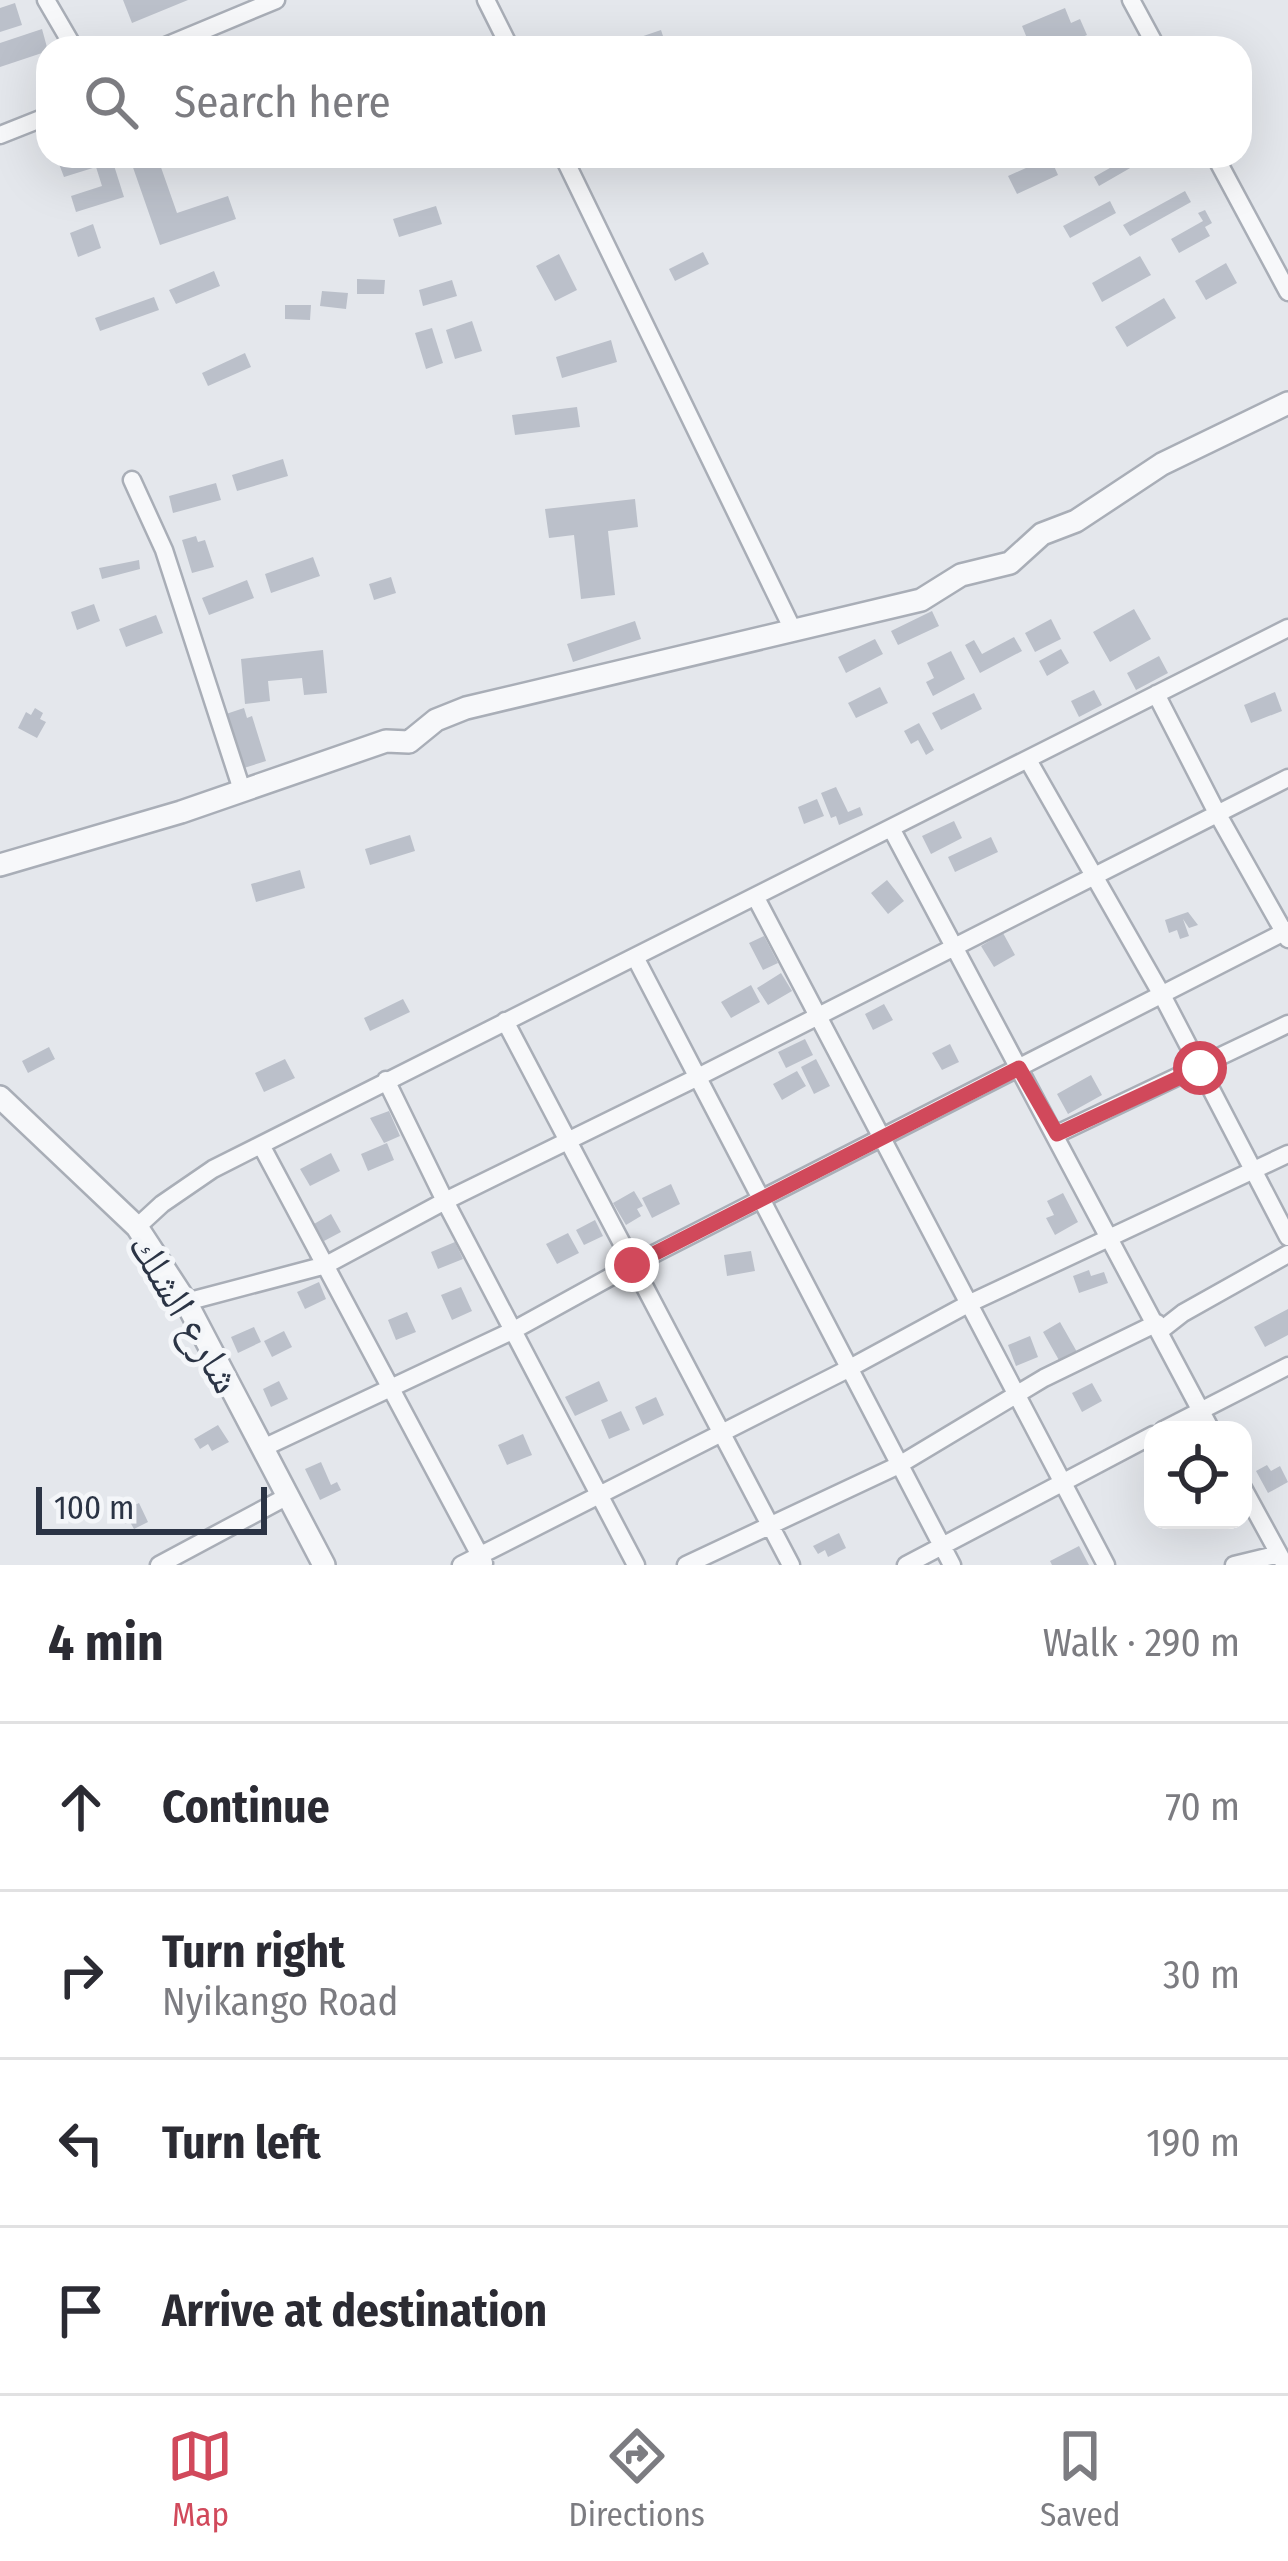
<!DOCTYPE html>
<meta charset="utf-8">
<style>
:root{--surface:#fff;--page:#f2f2f3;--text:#2b2b33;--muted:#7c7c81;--line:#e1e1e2;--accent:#d1495b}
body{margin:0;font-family:"Fira Sans Condensed","Noto Naskh Arabic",sans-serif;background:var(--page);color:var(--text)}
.controls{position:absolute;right:36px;bottom:36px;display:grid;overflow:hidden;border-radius:24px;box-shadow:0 12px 48px #0002}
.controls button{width:108px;height:108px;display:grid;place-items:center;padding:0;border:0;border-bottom:3px solid var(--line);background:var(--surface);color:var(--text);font:60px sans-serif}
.scale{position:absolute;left:36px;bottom:30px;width:231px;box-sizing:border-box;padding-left:12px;border:6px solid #2b3445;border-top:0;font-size:33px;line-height:42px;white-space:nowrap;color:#2b3445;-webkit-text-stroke:9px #f4f6f9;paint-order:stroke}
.stop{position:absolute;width:36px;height:36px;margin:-27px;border:9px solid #d1495b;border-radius:50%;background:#fff}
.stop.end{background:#d1495b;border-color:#fff;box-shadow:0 3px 12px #0008}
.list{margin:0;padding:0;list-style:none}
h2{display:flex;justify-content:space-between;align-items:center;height:156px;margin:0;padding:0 48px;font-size:51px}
h2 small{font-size:39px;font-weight:400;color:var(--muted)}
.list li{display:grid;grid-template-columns:78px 1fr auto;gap:36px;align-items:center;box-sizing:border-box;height:168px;padding:0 48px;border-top:3px solid var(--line)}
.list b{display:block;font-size:45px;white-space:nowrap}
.list p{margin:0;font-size:39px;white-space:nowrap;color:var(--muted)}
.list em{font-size:39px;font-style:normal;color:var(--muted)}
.icon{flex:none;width:66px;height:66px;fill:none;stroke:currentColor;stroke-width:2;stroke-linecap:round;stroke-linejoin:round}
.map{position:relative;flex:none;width:1288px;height:1565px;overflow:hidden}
.search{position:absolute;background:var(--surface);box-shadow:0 12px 48px #0002;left:36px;right:36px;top:36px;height:132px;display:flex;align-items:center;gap:30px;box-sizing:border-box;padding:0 42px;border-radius:36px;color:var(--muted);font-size:45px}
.sheet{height:828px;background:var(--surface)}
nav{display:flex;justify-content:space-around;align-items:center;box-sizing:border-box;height:168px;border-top:3px solid var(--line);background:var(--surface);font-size:33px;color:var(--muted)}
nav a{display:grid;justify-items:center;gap:6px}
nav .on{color:var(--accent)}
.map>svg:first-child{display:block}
.building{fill:#bbc0ca}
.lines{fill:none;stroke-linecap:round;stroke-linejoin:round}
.minor-casing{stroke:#a9aeb7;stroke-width:21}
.tertiary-casing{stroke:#a9aeb7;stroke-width:26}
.minor{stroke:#f7f8fa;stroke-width:16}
.tertiary{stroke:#f7f8fa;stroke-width:21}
.route{stroke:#d1495b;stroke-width:15}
.labels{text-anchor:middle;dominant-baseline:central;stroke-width:10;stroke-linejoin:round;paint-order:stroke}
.street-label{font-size:42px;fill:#2b3445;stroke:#f4f6f9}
</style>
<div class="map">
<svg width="1288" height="1565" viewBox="0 0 1288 1565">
<rect width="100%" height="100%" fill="#e4e7ec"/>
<!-- building -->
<path class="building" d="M123,0h65l-56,23z
M15,3l7,22 -22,7v-24z
M1065,8l6,15 9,-4 7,16 -30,13h-26l-9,-22z
M42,29l6,22 -48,16v-24z
M661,30l6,18h-56v-1z
M85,156h26l13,41 -48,15 -5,-16 31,-10 -6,-19 -32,10 -5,-13z
M129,156h28l20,57 51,-17 8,23 -76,26z
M1131,156h20l-52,30 -5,-9z
M1050,157l8,18 -41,19 -9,-18z
M1185,191l6,11 -61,34 -7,-11z
M1110,201l6,12 -46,25 -7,-12z
M436,206l6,18 -43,13 -6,-18z
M1205,210l7,13 -7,4 5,9 -31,17 -8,-14 32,-18 -5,-8z
M93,224l8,24 -23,9 -8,-24z
M703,252l6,12 -34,17 -6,-12z
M559,254l18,36 -22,11 -19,-35z
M1140,256l11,19 -49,27 -10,-19z
M1226,263l11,20 -31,17 -11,-19z
M214,271l6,15 -44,18 -7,-14z
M357,279l28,1 -1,14h-27z
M452,280l5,16 -34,10 -4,-16z
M322,291l26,2 -2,16 -26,-3z
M154,297l5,13 -59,21 -5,-13z
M1164,298l12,20 -49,29 -12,-20z
M285,305h26l-1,15 -25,-1z
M472,321l10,30 -27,8 -9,-29z
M432,328l11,35 -17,6 -11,-36z
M611,340l6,22 -55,16 -6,-21z
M245,353l6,14 -43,19 -6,-13z
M577,407l3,20 -65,8 -3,-20z
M283,459l5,17 -51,15 -5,-16z
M216,483l5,17 -48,13 -4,-17z
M635,499l3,28 -30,4 7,64 -34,4 -7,-64 -25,3 -4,-29z
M196,536l2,6 7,-2 9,27 -22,6 -10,-33z
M313,557l7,19 -49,17 -6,-19z
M139,560l1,9 -38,10 -3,-11z
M391,577l5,16 -22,7 -5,-16z
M247,580l7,18 -45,17 -7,-17z
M94,604l6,17 -23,9 -6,-18z
M1134,609l17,30 -41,23 -17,-30z
M932,611l7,15 -41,19 -7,-14z
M156,615l7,18 -37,14 -7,-18z
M1051,619l10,20 -26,13 -10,-19z
M635,621l6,18 -68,23 -6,-18z
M1014,637l8,14 -42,22 -15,-28 9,-5 8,14z
M875,639l8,15 -37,19 -8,-16z
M1061,649l8,14 -22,13 -8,-15z
M323,650l4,43 -23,2 -2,-17 -34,3 2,20 -25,3 -4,-45z
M951,651l14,28 -32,17 -7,-14 8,-4 -7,-15z
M1159,656l9,17 -32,17 -9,-17z
M880,687l8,16 -32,15 -8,-15z
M1094,690l8,15 -23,12 -8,-16z
M1275,692l7,19 -31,12 -7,-18z
M974,693l8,16 -41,21 -9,-17z
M35,708l8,5 -3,6 6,3 -9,16 -19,-10 8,-16 5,3z
M244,708l3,10 5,-2 14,45 -22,7 -18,-54z
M919,723l15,27 -8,5 -8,-15 -7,4 -7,-13z
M836,787l12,25 12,-5 3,8 -24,10 -3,-9 -5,2 -10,-25z
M817,799l7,17 -20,8 -6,-17z
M954,821l8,17 -31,16 -9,-18z
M410,835l5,16 -45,14 -5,-16z
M991,837l7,15 -43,20 -7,-15z
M300,870l5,18 -49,14 -5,-18z
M887,880l17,21 -16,13 -17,-21z
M1188,912l10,13 -9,3 -6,-9 6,17 -9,3 -3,-9 -8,3 -4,-13z
M1003,933l12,22 -21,12 -13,-21z
M764,936l14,27 -15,7 -14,-27z
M781,973l11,18 -24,14 -11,-17z
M751,985l9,17 -29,16 -10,-16z
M403,999l7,13 -40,19 -6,-13z
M884,1004l9,16 -20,10 -8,-16z
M805,1039l8,16 -27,13 -8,-16z
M950,1044l9,18 -17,8 -10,-17z
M49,1047l6,12 -27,14 -6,-12z
M285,1059l10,19 -31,14 -9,-19z
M816,1059l14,27 -16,8 -13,-27z
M797,1071l9,15 -24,14 -9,-16z
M1091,1075l11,20 -34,19 -11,-20z
M389,1111l11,25 -16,7 -14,-25z
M387,1143l7,17 -26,11 -7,-17z
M331,1153l9,18 -30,15 -10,-17z
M671,1184l9,20 -28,14 -10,-20z
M634,1191l9,15 -6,3 4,7 -15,9 -13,-22z
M1063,1193l15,29 -23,13 -9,-17 8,-3 -7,-14z
M331,1214l10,18 -17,9 -10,-17z
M595,1220l8,16 -19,9 -8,-15z
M568,1233l11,20 -22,11 -11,-20z
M455,1242l8,17 -25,10 -7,-17z
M751,1251l4,20 -28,5 -3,-21z
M1089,1270l2,6 13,-4 4,11 -29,10 -6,-17z
M319,1282l7,17 -21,10 -8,-17z
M461,1287l11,24 -20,9 -11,-25z
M1288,1309v26l-23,12 -11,-20z
M407,1312l9,20 -20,8 -8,-20z
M1060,1322l17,30 -17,10 -17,-30z
M254,1327l7,15 -23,11 -7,-16z
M284,1331l8,16 -20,10 -8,-16z
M1030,1336l8,21 -22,9 -8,-21z
M279,1381l9,18 -17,8 -8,-18z
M599,1381l9,20 -33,15 -10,-19z
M1092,1383l10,18 -20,11 -10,-19z
M656,1397l8,18 -21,10 -8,-18z
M621,1411l9,19 -21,9 -8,-19z
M218,1425l11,17 -17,9 -4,-7 -8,5 -6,-10z
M523,1434l9,21 -25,10 -9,-20z
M321,1462l10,23 6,-3 4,8 -21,10 -15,-31z
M1267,1465l4,6 9,-5 8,16 -20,11 -12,-22z
M139,1503l9,19 -14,7 -4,-7 -5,2 -5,-12z
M839,1533l7,15 -18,9 -3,-7 -7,4 -5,-8z
M1079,1546l10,19h-37l-2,-4z"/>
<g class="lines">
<defs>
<path id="minor" d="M46,0l28,48
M486,0l24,48
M1131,0l26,48
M161,48l115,-48
M0,135l48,-19
M563,156l231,476
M1215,156l73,136
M132,480l32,70 78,240
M1156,694l61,119 71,126
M1028,760l134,235 126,242
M892,830l319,600
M756,898l350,667
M636,959l316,606
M505,1021l286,544
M386,1080l59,121 191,364
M1057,1134l231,-110
M261,1145l223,418
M137,1227l25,-23 51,-35 1075,-541
M186,1302l140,-37 119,-64 251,-123 592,-300
M1160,1331l23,-18 105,-59
M1163,1430l125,-64
M263,1448l251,-118 118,-65 656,-335
M1243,1488l42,77
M159,1565l127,-68
M461,1565l387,-196 120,-65 320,-150
M686,1565l213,-100 145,-87 113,-55
M906,1565l247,-130
M1234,1565l45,-11"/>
<path id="tertiary" d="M0,865l181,-53 205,-71 23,1 27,-22 30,-12 455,-108 40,-25 49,-12 32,-29 34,-13 86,-57 126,-61
M0,1097l137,130 49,75 138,263"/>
</defs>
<!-- minor casing -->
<use href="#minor" class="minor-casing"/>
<!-- tertiary casing -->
<use href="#tertiary" class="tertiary-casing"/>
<!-- minor -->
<use href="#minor" class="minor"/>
<!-- tertiary -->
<use href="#tertiary" class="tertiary"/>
</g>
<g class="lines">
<!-- route -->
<path class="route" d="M632,1265l387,-197 38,66 143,-66"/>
</g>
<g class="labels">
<!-- street labels -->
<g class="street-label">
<text transform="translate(185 1313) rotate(59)">شارع الشلك</text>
</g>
</g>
</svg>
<div class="controls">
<button><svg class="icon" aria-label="locate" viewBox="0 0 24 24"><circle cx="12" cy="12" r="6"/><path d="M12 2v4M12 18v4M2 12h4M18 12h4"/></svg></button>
</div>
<div class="scale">100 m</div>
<div class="stop" style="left:1200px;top:1068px"></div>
<div class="stop end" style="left:632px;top:1265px"></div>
<div class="search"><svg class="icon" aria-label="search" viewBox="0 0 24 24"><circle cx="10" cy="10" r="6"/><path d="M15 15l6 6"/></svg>Search here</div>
</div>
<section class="sheet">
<h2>4 min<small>Walk · 290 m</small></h2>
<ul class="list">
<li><svg class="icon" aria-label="ahead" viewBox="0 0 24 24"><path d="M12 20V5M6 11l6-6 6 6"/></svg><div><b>Continue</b></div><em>70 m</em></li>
<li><svg class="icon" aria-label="right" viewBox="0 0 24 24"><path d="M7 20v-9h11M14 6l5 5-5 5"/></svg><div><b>Turn right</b><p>Nyikango Road</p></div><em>30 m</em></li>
<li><svg class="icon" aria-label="left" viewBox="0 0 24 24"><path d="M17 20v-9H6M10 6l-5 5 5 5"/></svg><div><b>Turn left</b></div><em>190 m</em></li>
<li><svg class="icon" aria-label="arrive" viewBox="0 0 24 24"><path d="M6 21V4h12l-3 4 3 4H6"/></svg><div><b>Arrive at destination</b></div></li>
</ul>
</section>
<nav>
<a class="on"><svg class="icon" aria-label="map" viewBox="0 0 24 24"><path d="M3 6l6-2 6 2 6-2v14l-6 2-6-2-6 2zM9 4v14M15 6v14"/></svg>Map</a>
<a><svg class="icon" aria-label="directions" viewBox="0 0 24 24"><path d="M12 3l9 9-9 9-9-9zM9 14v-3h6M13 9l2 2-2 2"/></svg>Directions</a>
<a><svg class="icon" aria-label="saved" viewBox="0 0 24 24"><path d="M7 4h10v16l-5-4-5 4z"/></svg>Saved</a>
</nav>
